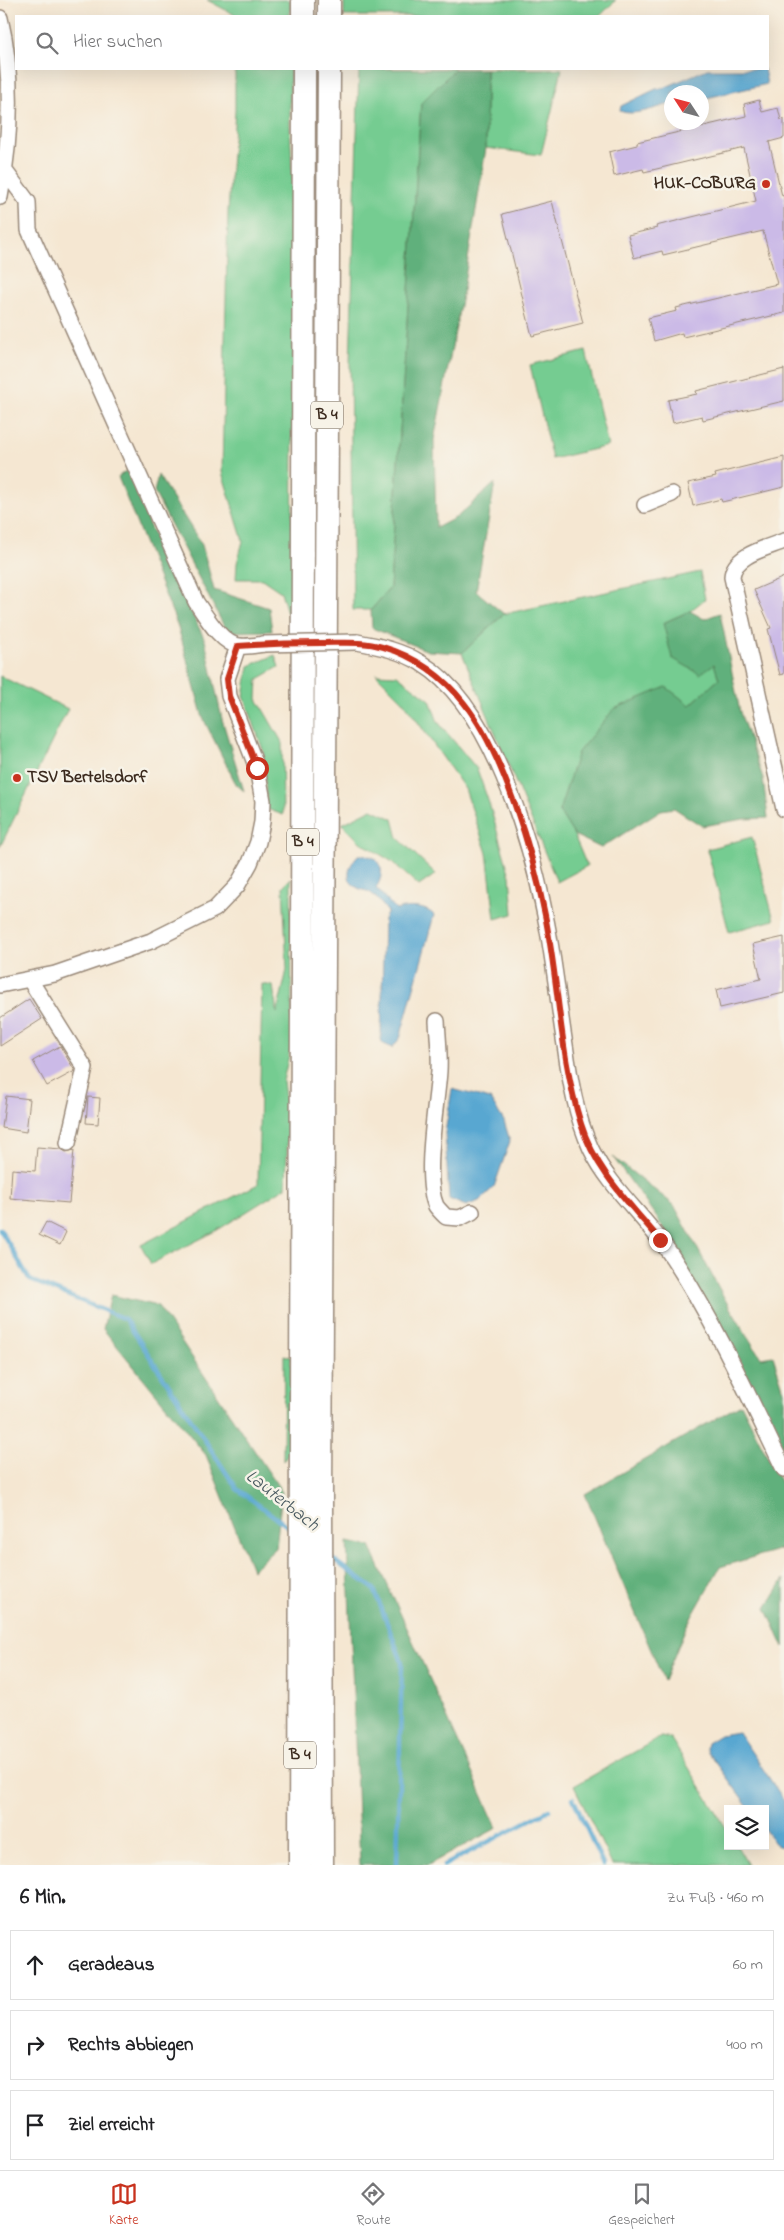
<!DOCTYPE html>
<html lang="de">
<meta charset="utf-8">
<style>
:root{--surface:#fff;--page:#f2f2f2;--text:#202124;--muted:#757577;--line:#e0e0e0;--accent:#c8321e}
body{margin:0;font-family:"Indie Flower",sans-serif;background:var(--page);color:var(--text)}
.controls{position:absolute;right:15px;bottom:15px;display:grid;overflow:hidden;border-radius:0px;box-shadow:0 5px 20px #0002}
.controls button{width:45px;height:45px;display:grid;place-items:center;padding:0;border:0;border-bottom:1px solid var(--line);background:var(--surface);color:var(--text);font:25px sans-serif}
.compass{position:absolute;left:664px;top:85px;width:45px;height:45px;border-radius:50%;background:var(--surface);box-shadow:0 5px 20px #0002;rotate:306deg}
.stop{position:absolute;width:15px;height:15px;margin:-11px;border:4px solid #c8321e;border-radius:50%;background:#fff}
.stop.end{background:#c8321e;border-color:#fff;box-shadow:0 1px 5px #0008}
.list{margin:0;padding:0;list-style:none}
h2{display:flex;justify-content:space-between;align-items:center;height:65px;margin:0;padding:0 20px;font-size:21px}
h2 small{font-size:16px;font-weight:400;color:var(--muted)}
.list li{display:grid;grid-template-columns:32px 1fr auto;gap:15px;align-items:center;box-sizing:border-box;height:70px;margin:0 10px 10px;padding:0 10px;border:1px solid var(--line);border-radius:0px}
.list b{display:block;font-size:19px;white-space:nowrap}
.list em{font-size:16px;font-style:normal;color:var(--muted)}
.icon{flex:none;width:28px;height:28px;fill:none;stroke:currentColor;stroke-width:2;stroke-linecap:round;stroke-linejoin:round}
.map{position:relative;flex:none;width:784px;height:1865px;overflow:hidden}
.search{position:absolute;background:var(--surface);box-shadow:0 5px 20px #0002;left:15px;right:15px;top:15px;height:55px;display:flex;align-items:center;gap:12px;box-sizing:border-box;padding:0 18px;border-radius:0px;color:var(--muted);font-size:19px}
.sheet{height:305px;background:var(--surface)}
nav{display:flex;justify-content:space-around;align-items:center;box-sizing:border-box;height:70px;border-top:1px solid var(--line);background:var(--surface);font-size:14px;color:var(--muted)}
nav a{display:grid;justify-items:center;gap:2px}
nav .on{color:var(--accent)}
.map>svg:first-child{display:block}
.green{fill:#75cc91;stroke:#587b58}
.forest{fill:#60b07b;stroke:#4e6d4c}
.water{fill:#58a7d1;stroke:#4a6878}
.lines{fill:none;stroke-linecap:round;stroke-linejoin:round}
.stream{stroke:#58a7d1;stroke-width:4.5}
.building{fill:#cbbae7}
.minor-casing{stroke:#988878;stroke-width:18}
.highway-casing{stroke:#988878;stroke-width:25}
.minor{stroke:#fff;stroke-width:15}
.highway{stroke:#fff;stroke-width:22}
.minor-bridge-casing{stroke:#988878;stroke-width:18;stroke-linecap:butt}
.minor-bridge{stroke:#fff;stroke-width:15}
.route{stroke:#c8321e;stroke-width:6}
.poi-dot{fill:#c8321e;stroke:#f7f3e8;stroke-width:2}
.labels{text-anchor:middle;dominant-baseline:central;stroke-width:5;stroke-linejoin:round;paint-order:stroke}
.shield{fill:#f7f3e8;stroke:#73665b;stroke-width:1}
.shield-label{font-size:16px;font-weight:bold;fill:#3b2a1e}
.poi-label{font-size:18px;font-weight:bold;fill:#3b2a1e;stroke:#f7f3e8;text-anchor:end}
.water-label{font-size:19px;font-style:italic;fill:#45565d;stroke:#f7f3e8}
</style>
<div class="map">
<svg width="784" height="1865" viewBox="0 0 784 1865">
<rect width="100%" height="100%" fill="#f7f3e8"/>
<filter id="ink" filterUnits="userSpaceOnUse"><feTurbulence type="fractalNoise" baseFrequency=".02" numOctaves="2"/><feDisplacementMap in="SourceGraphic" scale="10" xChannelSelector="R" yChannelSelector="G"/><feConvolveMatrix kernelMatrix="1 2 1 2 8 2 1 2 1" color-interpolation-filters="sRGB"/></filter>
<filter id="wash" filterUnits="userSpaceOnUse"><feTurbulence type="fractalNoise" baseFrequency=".0096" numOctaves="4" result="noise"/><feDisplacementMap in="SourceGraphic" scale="20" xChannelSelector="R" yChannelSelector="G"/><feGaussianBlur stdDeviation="1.12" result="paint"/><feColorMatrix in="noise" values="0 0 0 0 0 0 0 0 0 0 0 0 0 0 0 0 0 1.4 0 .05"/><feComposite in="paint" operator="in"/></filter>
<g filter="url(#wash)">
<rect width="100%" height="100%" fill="#f5e7d2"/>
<!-- green -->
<path class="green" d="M207,0h83v16h-53z
M344,0h272l-16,16h-256z
M235,69h55v55l4,87 -2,419 -11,-38 -19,-13h-26l1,-16 6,-22 -21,-69 6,-261 7,-100z
M359,69h96l-34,34 -31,485 -19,22h-18l-3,-246z
M486,69h76l-21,86 -55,-7z
M586,351l22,95 -56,13 -22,-94z
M700,572l5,27 -15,12 -27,12 51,40 5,16 -29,26 -131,106 15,24 13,31 -30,16 -95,-229 42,-39z
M275,655l4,12 -21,12 -1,20 25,43 1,73 -16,-6 -4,-59 -19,-54 5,-30z
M376,674l21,1 33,25 8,22 39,47 12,34 21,73 3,38 -18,5 -8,-66 -22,-64 -62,-88z
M0,676l68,33 -68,138z
M372,809l21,10 5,19 38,36 -17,12 -28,-25 -31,-19 -18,-18z
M752,837l22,83 -45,12 -22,-83z
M291,878l1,164 -9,39 5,41 -2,65 -70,44 -65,33 -10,-19 117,-61 4,-200 11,2 4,27 10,-43 -4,-84z
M284,1355l7,2 -1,96 -7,8z
M661,1737l10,2 57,92v15h9l11,19h-136l-38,-79z"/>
<!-- forest -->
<path class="forest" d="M455,69h31v79l-23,142 -29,150 2,88 21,-11 38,-34 -19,108 28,23 -42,39 -34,-2 -56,-23 -1,-18 19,-22 31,-485z
M127,470l23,57 55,113 17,79 22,72 -8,-7 -33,-66 -25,-91 -60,-150z
M158,475l44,70 12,45 55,18 3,23 -45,1 -73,-140z
M690,611l14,8 16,-6 20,99 23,66 5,40 -24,1 -42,7 -28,-18 -13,2 -60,38 -27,-13 -15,-24 19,-59 36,-43 52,-22 24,18 29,-26 -5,-15 -14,10 -28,-16 -9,-35z
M613,1157l61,48 53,98 34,55 12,-2 11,35v59l-41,-82 -86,-150z
M111,1295l47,11 124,186 -6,56 -24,22 -46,-115 -103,-126z
M741,1404l43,85v59l-64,19 -34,60 -22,54 -79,-187z
M347,1542l23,4 127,282 -69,37h-68z
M784,1579v69l-18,-40z"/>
<!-- water -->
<path class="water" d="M707,69h57l3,15 -65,15v-7h-30l-1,12c-14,3 -36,13 -51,7l1,-5 35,-17 10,-2z
M358,855c23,-1 29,16 18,33l20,22c11,-4 30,-4 38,5l-34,123 -8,10 -10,-5 -1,-5 3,-119 4,-7c-5,-6 -10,-13 -16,-18 -4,-4 -9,-3 -14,-6 -15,-8 -9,-23 0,-33z
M452,1089l38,10 14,22 6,20 -16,46 -15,14 -13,5 -17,-7 -4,-66z
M738,1732l46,68v47l-7,-1 -12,-16v-21h-15l-44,-60 1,-6 13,-8z"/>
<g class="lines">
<!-- stream -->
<path class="stream" d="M0,1229l30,51 95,39 112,170 57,42
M328,1556l46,33 28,73 -5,203
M573,1798l30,67
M444,1865l105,-55"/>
</g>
<g id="blocks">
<!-- building -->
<path class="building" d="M759,100l3,12 16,-4 3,12 3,-1v19l-15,4 13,54 2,-1v118l-101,24 -1,-4 -28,8 -6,-23 29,-7 -1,-3 101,-24 -14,-53 -100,24 -1,-4 -28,7 -6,-23 29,-7 -1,-2 100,-25 -12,-53 -100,24 -1,-3 -29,7 -5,-24 28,-7v-3l109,-26 -2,-12z
M552,201l31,122 -51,13 -30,-122z
M784,369v32l-81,19 -1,-4 -29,7 -5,-23 29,-6 -1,-3z
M784,457v30l-62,15 -1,-3 -28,7 -5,-23 28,-6 -1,-3z
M784,577v97l-4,1 -12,-46 3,-1 -17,-38z
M784,937v56l-64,15 -4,-18 45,-11 -8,-35z
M29,999l13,20 -42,27v-28z
M60,1046l15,25 -28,15 -14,-25z
M6,1096l24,3 -4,33 -24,-4z
M88,1097l12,1 -2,26 -12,-1z
M37,1147l24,2 5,3 8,-2 -5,53 -59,-5 2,-29 23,2z
M46,1222l20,10 -6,13 -21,-10z"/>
</g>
</g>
<g filter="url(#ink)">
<use href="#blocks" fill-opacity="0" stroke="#988878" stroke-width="1"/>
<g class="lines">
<defs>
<path id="minor" d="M0,18c14,59 11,120 0,179
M5,171l23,31 1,28 167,372c9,13 26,43 44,44 8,1 17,-1 24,-2
M645,505l27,-11
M784,541c-17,7 -51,14 -52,36l52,232
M357,642c22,4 45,9 64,21 70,42 109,176 124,252 9,43 13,87 20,130 5,35 11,71 26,104 20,41 57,70 82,109 43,66 76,139 111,211
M30,980l55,88 -17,75
M0,985l55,-11 96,-33 64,-32 22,-23 13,-23 8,-21 4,-20 1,-21 -6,-33 -28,-72 -2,-17 11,-33
M437,1021c1,17 3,34 2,50 -2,33 -16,106 -3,135 3,4 7,8 10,11l14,1 12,-6"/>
<path id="highway" d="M303,0v16
M329,16v-16
M300,1865l4,-1796
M322,1865l-1,-370 8,-1426"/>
</defs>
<!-- minor casing -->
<use href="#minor" class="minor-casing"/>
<!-- highway casing -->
<use href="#highway" class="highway-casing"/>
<!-- minor -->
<use href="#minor" class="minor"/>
<!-- highway -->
<use href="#highway" class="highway"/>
<defs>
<path id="minor-bridge" d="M264,644l93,-2"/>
</defs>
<!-- minor-bridge casing -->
<use href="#minor-bridge" class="minor-bridge-casing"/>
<!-- minor-bridge -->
<use href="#minor-bridge" class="minor-bridge"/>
</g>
</g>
<g class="lines" filter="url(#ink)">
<!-- route -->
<path class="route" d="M257,768l-28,-72 -2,-17 11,-33c28,-2 56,-3 83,-3 21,0 42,-2 62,4 32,9 61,30 81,56 39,49 69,150 81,212 14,69 15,142 36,209 14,46 49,80 79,116"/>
</g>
<!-- markers -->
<g class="poi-dot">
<circle cx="766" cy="184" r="5"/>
<circle cx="17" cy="778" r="5"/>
</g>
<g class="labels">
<!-- shield labels -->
<g class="shield">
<rect x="311" y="401.5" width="32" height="27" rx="4"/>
<rect x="287" y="828.5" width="32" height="27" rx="4"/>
<rect x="284" y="1741.5" width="32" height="27" rx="4"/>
</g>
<g class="shield-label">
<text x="327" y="415">B 4</text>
<text x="303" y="842">B 4</text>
<text x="300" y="1755">B 4</text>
</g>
<!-- poi labels -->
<g class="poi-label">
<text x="756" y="184">HUK-COBURG</text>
<text x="27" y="778" text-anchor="start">TSV Bertelsdorf</text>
</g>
<!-- water labels -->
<g class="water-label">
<text transform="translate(282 1501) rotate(38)">Lauterbach</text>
</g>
</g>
</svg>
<div class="controls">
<button><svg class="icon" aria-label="layers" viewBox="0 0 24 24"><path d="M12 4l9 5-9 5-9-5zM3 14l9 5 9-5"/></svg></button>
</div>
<svg class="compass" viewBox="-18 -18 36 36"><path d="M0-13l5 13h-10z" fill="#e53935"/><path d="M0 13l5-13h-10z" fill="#757577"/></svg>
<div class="stop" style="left:257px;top:768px"></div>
<div class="stop end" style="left:660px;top:1240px"></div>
<div class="search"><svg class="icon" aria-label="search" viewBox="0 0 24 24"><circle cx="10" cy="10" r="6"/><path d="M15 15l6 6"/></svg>Hier suchen</div>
</div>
<section class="sheet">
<h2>6 Min.<small>Zu Fuß · 460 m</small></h2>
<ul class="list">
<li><svg class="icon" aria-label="ahead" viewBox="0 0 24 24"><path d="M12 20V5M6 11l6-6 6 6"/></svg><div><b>Geradeaus</b></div><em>60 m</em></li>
<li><svg class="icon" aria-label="right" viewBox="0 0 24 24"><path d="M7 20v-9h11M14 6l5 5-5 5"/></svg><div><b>Rechts abbiegen</b></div><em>400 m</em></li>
<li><svg class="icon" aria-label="arrive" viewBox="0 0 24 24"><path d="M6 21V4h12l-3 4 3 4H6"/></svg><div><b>Ziel erreicht</b></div></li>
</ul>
</section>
<nav>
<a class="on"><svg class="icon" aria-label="map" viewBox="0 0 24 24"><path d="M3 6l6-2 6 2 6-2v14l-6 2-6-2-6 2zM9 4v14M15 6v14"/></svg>Karte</a>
<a><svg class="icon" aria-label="directions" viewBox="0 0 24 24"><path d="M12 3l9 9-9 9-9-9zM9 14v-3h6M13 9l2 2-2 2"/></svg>Route</a>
<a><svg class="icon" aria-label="saved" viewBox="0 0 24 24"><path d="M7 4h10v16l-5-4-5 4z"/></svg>Gespeichert</a>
</nav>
